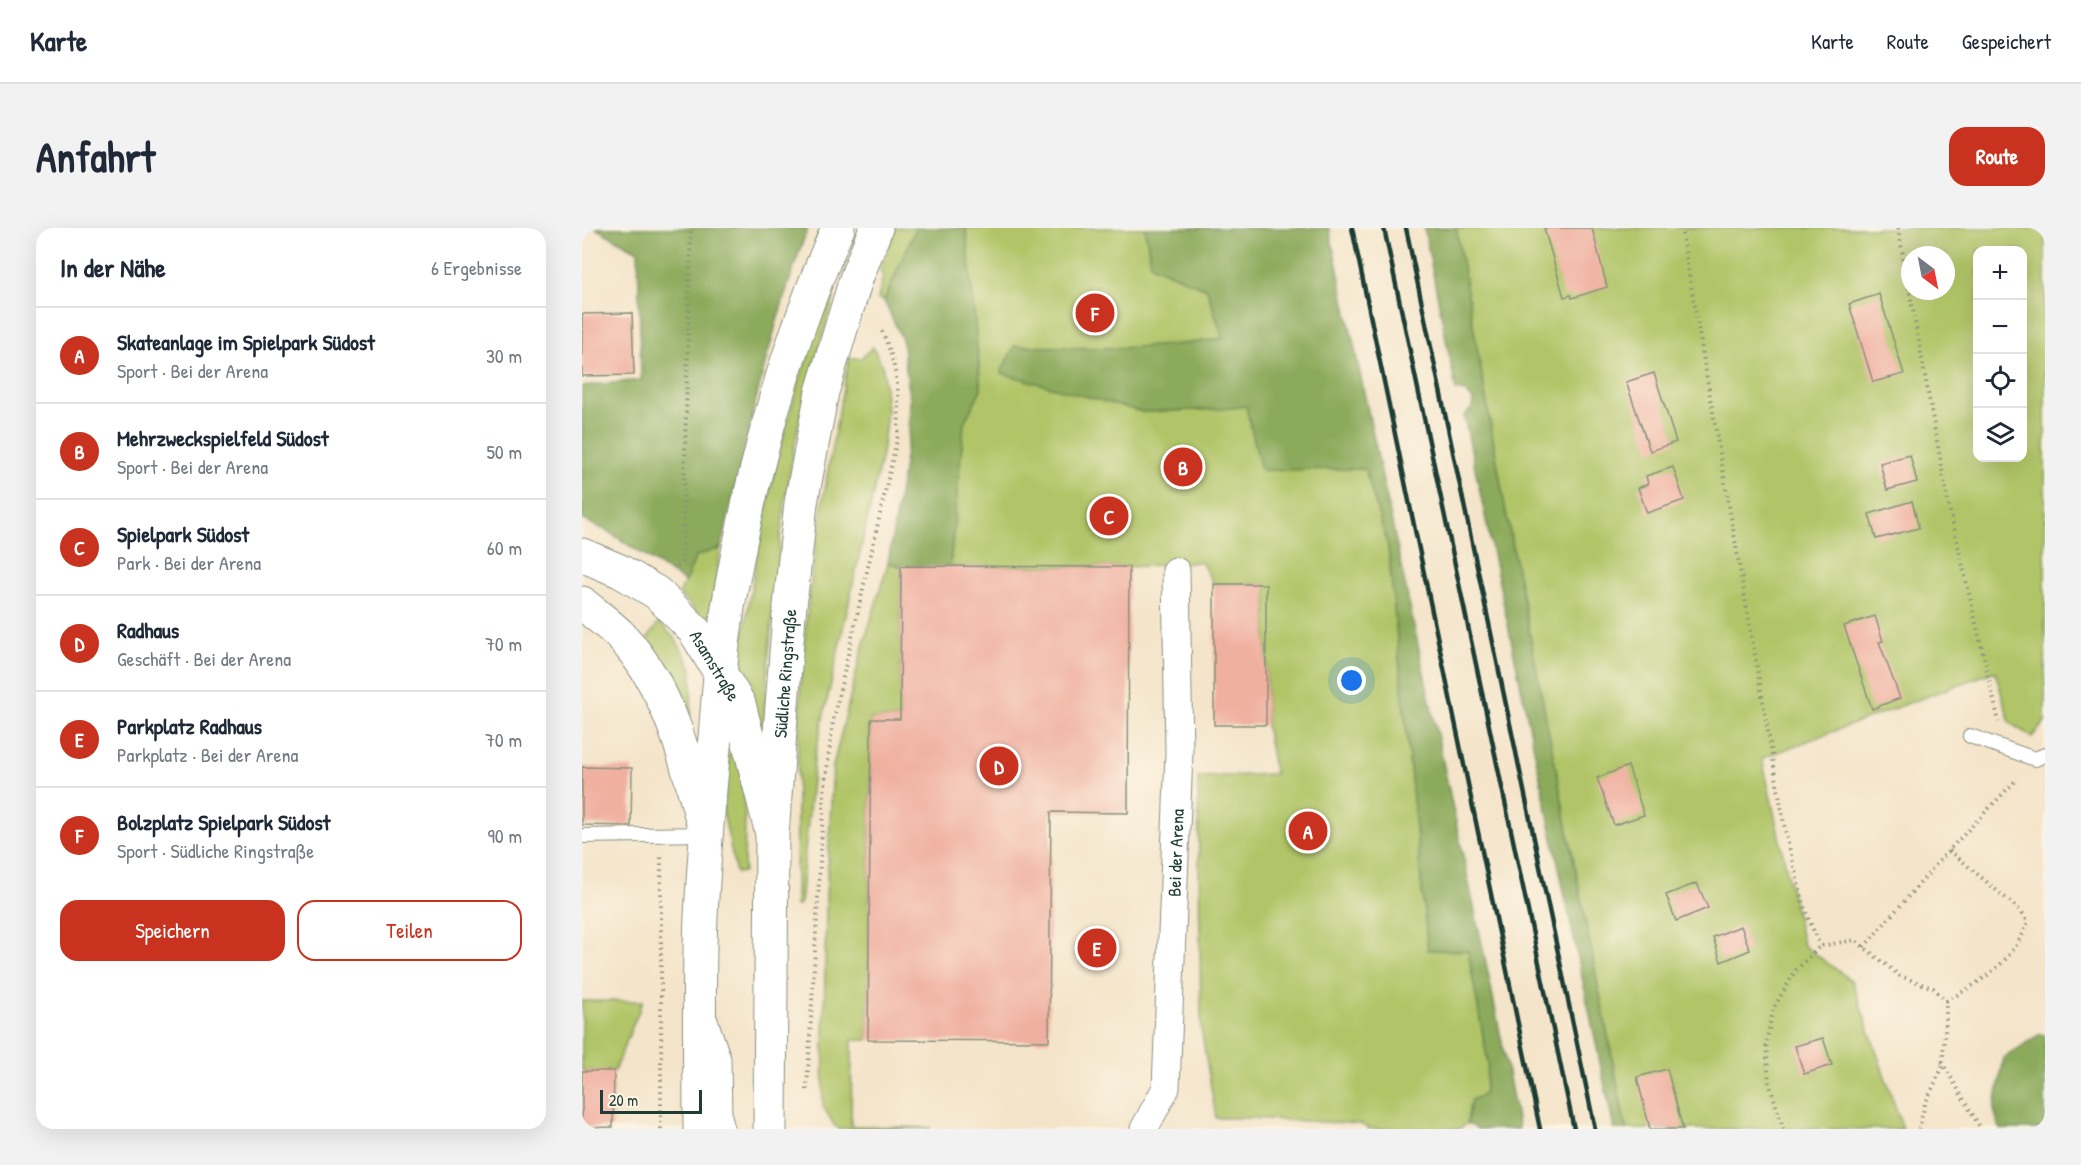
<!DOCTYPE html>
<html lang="de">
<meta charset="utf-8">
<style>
:root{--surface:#fff;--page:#f2f2f3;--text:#1f2937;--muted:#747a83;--line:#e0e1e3;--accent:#c8321e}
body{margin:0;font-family:"Patrick Hand",sans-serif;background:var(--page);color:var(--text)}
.controls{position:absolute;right:18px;top:18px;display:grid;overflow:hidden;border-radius:12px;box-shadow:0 6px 24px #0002}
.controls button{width:54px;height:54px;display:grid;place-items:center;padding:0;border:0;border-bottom:2px solid var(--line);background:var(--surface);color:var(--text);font:30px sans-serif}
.compass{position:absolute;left:1319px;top:18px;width:54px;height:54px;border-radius:50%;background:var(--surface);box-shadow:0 6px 24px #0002;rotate:148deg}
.scale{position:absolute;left:18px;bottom:15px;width:102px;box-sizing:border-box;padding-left:6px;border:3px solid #1f3d34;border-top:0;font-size:16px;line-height:21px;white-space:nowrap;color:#1f3d34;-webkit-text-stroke:4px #fcf5e5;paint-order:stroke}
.you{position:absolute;left:770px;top:453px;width:21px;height:21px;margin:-15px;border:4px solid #fff;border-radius:50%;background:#1a73e8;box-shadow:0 0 0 9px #1a73e833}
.badge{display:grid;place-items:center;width:39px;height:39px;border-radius:50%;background:var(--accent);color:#fff;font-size:20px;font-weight:700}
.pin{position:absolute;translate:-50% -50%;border:3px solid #fff;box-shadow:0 2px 6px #0006}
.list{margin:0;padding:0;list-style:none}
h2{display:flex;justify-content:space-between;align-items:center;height:78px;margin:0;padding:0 24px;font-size:26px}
h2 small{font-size:20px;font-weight:400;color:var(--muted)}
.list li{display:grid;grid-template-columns:39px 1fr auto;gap:18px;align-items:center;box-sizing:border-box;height:96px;padding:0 24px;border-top:2px solid var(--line)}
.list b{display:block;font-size:22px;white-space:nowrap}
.list p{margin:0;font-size:20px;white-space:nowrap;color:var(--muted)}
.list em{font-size:20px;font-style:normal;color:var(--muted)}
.actions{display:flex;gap:12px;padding:18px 24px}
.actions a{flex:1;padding:14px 0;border:2px solid var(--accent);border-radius:18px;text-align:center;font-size:21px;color:var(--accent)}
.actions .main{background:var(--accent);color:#fff}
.icon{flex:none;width:33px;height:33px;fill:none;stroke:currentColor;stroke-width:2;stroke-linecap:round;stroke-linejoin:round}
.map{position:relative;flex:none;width:1463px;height:901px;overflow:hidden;border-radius:18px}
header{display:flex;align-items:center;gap:36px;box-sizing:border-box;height:84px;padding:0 30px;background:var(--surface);border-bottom:2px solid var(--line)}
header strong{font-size:28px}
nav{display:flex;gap:33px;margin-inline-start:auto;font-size:21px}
.intro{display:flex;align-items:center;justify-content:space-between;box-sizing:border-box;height:144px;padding:0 36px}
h1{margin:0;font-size:42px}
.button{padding:15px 27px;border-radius:18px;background:var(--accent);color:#fff;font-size:21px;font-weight:700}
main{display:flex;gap:36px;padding:0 36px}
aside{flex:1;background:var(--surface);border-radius:18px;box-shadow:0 6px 24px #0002}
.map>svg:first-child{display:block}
.green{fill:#b1c568;stroke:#68814e;stroke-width:1.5;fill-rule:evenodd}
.forest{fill:#8caa5c;stroke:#567448;stroke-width:1.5}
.building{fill:#f0b0a0}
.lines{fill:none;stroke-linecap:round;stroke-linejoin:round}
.lane-casing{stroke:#8a907e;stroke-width:16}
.street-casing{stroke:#8a907e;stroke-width:29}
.secondary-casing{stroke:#8a907e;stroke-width:35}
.primary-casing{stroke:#8a907e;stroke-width:35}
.path{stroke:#8a907e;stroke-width:4;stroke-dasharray:1.5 4.5;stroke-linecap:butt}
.lane{stroke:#fff;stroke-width:14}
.street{stroke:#fff;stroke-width:27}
.secondary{stroke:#fff;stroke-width:33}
.primary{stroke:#fff;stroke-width:33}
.rail{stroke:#1f3d34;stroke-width:4.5}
.labels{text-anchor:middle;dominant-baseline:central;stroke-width:6;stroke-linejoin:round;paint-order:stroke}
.street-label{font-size:18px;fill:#1f3d34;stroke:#fcf5e5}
</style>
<header>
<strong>Karte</strong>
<nav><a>Karte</a><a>Route</a><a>Gespeichert</a></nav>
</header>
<div class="intro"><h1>Anfahrt</h1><a class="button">Route</a></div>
<main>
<aside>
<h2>In der Nähe<small>6 Ergebnisse</small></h2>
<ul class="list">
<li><span class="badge">A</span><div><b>Skateanlage im Spielpark Südost</b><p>Sport · Bei der Arena</p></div><em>30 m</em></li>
<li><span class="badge">B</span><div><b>Mehrzweckspielfeld Südost</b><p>Sport · Bei der Arena</p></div><em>50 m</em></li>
<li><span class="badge">C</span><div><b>Spielpark Südost</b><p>Park · Bei der Arena</p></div><em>60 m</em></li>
<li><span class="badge">D</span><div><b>Radhaus</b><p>Geschäft · Bei der Arena</p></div><em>70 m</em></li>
<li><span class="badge">E</span><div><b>Parkplatz Radhaus</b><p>Parkplatz · Bei der Arena</p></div><em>70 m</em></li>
<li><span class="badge">F</span><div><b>Bolzplatz Spielpark Südost</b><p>Sport · Südliche Ringstraße</p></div><em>90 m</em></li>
</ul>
<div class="actions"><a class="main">Speichern</a><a>Teilen</a></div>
</aside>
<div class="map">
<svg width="1463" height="901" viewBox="0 0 1463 901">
<rect width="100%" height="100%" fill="#fcf5e5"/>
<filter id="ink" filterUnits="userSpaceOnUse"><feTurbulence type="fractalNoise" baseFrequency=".0167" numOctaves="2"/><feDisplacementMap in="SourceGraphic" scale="12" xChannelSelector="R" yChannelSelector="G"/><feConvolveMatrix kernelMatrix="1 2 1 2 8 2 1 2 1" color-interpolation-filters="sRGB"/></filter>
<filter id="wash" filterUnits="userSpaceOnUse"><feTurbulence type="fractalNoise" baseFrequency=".008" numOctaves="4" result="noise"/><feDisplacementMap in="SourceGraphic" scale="24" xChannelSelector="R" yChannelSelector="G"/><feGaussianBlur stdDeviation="1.35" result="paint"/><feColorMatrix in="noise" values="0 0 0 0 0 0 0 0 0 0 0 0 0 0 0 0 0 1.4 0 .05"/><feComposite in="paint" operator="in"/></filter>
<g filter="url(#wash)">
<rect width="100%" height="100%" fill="#f4e4c9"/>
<!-- green -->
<path class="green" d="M313,0h21l-32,73 -6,-2 5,-22 -3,-8z
M384,0h179l6,37 56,24 16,49 -52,8 -48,3 -108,-3 127,66 79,-3 25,-3 16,64 103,-2 23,78 40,404h40l20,113 -4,32 -13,5 -4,23 -8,6h-90l-8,-5 -111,-6h-34l-15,-90 -3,-251 77,-3 -9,-49v-141h-52l-13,-22 -72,5 -179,-1 14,-143 17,-34z
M874,0h589v494l-13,15 -22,-14 -15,-52 -233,87 41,187 49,36 51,148h-277l-120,-616zM1396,22h44v208h-44zM1328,27h36v36h-36z
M249,69l3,1c-13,41 -26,82 -35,124 -21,101 -28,206 -36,309l-23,-60 -1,-10c17,-101 33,-203 67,-300 8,-21 13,-46 25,-64z
M291,119l10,21 4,43 -5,43 -68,305 -14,145 -4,2c1,-94 0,-189 10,-283 9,-89 26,-177 43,-265h12z
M139,320l-12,69 -2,3 -3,-1 -25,-25 17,-38z
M306,335l13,3 -1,153h-29l-3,321h-16l-1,86 80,2 -92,1 -5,-4 -11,-19 3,-208 7,-132 28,-113z
M77,394l17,18 16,28 -1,46 -2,1 -44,-73z
M148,513c20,29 14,96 14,131l-8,1 -13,-62z
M0,773h61l-29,70h-32z"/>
<!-- forest -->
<path class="forest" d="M13,0h213c-40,104 -61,213 -87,320l-25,8 -11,26 -76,-50 -27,-13v-133l59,-6 -3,-129z
M334,0h50l15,161 -17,34 -14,143h-49l-13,-3 21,-130 1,-34 -8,-60 -18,-38z
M563,0h184l161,754 29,147h-41l-11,-6 4,-23 13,-5 4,-32 -20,-112 -40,-1 -40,-404 -23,-77 -104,1 -15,-64 -25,3 -79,3 -141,-39 13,-27c73,2 137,5 209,-8l-16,-49 -56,-24z
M842,0h32l50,285 120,616h-12l-150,-713 8,-8 1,-8 -7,-8 -10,-2z
M1458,806l5,1v94h-45l-6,-19 10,-52z"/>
<g id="blocks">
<!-- building -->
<path class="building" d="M962,0h48l15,59 -35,11 -1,-3 -7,2z
M1297,66l25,80 -31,8 -24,-78z
M50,85l2,62 -52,1v-62z
M1072,145l22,69 -26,9 -24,-69z
M1328,227l7,27 -30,8 -7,-27z
M1091,239l11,33 -37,13 -9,-25 10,-4 -2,-8z
M1330,273l7,27 -43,11 -7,-25z
M319,338l228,1 -1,246 -77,-1 -2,229 -181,-1 3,-321h29z
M632,356h52v141h-52z
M1293,388l8,25 -4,1 21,56 -28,11 -28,-83z
M1046,538l16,49 -30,10 -17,-47z
M0,539l50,1 -1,58 -49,-1z
M1115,655l11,25 -32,13 -10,-26z
M1159,698l9,24 -29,12 -8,-25z
M1241,810l9,27 -28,9 -9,-28z
M1085,841l16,60h-33l-13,-52z
M0,843h32l-1,56 -31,1z"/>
</g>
</g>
<g filter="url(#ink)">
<use href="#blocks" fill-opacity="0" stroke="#8a907e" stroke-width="1.5"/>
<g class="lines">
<defs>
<path id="lane" d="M1388,508l65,23 10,-4
M0,608l124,-2"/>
<g id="street">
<path d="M122,793l13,38 1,58 3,12"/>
<path id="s1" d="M562,901l22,-41 13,-335 -3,-182"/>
</g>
<g id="secondary">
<path id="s2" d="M0,327l38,16 37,22 37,37 45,74 32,126"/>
<path d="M0,375c13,11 27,21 39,33 50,53 66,129 85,198"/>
</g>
<g id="primary">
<path d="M118,901c0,-71 -2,-142 1,-212 3,-60 8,-120 14,-180 4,-49 7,-98 16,-147 22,-123 56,-247 107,-362"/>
<path id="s3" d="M188,901l2,-294 17,-220 12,-112 21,-111 34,-113 20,-51"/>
</g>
</defs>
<!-- lane casing -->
<use href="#lane" class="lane-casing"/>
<!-- street casing -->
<use href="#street" class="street-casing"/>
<!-- secondary casing -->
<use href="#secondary" class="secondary-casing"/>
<!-- primary casing -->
<use href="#primary" class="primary-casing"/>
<!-- path -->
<path class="path" d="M1099,0l105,607 19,75 15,36
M1316,0l51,279 50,215
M95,339l5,-5 9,-334
M1282,719l85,-97 68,-71
M1364,773c35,-19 69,-40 82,-80l-6,-9 -73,-62
M1360,834l39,67
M225,862l17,-297 9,-72 65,-286c2,-39 0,-68 -16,-104
M79,901v-272
M1201,901l-14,-47 -3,-39 7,-34 23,-39 24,-24 35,-6 45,36 33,12 13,13v20l-4,47 -17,36 -6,25"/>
<!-- lane -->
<use href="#lane" class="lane"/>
<!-- street -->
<use href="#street" class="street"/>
<!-- secondary -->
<use href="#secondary" class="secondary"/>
<!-- primary -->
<use href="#primary" class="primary"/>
<!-- rail -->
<path class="rail" d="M770,0l188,901
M802,0l190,901
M824,0l189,901"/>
</g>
</g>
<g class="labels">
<!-- street labels -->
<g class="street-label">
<text stroke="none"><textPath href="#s2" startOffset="178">Asamstraße</textPath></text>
<text stroke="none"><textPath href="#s3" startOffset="456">Südliche Ringstraße</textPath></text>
<text stroke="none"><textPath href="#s1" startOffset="282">Bei der Arena</textPath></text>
</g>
</g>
</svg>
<div class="controls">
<button>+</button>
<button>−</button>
<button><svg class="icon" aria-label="locate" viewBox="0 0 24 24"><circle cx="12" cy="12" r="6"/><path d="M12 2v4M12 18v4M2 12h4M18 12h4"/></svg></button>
<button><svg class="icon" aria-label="layers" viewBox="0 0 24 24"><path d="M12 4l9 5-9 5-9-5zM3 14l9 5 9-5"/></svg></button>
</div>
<svg class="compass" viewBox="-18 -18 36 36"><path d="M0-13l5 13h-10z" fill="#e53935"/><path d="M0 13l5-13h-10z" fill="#747a83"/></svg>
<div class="scale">20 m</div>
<div class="you"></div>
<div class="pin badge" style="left:726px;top:603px">A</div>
<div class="pin badge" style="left:601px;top:239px">B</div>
<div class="pin badge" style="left:527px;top:288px">C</div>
<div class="pin badge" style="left:417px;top:538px">D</div>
<div class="pin badge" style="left:515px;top:720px">E</div>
<div class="pin badge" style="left:513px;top:85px">F</div>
</div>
</main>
